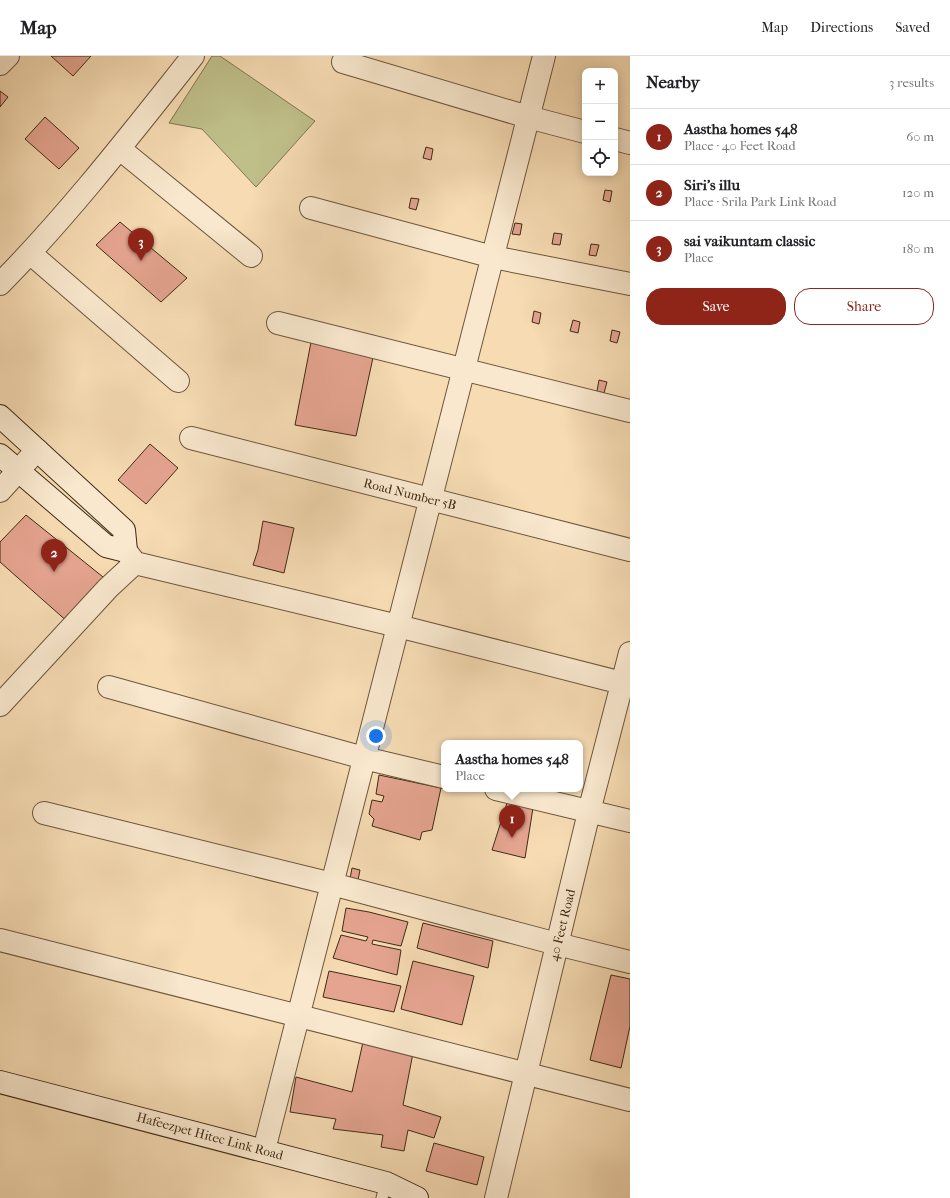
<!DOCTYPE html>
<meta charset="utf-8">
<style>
:root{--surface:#fff;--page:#f6f6f6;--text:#202124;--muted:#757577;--line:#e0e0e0;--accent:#8f2418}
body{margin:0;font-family:"IM FELL French Canon",serif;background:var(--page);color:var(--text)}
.controls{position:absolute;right:12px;top:12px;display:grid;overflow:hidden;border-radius:8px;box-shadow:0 2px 10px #0003}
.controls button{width:36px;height:36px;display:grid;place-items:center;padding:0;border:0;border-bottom:1px solid var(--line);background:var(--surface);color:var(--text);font:20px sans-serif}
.you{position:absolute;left:376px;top:680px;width:14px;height:14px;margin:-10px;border:3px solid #fff;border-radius:50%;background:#1a73e8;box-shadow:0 0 0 6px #1a73e833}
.badge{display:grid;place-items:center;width:26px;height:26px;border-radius:50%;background:var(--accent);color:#fff;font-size:13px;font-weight:700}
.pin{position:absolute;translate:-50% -33px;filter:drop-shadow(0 1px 2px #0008)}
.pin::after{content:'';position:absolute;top:21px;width:14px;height:12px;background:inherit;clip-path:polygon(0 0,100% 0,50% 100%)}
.popup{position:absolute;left:441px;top:684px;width:142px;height:52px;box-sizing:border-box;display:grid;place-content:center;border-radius:8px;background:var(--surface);filter:drop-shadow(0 1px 3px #0005);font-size:13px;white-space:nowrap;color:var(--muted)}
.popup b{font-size:15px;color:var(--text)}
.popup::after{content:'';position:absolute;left:50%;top:100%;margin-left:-8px;border:8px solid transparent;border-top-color:var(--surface)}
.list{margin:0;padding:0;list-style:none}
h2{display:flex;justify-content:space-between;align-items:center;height:52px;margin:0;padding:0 16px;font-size:17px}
h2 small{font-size:13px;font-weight:400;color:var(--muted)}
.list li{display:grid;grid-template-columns:26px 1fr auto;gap:12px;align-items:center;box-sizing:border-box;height:56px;padding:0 16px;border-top:1px solid var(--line)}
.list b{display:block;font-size:15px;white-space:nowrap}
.list p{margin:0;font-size:13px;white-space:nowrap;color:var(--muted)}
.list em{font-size:13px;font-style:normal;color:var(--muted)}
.actions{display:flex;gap:8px;padding:12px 16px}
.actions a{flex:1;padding:9px 0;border:1px solid var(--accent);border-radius:16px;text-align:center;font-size:14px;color:var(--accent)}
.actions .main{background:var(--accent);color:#fff}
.icon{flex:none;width:22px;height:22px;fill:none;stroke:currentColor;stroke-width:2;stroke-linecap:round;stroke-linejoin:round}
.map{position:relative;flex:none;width:630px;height:1142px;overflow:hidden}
header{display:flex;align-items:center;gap:24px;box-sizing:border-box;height:56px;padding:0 20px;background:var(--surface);border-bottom:1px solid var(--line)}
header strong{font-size:19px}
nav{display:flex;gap:22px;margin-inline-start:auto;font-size:14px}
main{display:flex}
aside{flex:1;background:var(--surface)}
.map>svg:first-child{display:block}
.green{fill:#bfbf8a;stroke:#7f7550}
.building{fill:#e5a490;stroke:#3f2b15}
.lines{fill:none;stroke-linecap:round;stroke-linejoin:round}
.lane-casing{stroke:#6d573c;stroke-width:13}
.street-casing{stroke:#6d573c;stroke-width:24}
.secondary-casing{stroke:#3f2b15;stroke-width:24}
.lane{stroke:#f9e8ce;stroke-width:11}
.street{stroke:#f9e8ce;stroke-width:22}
.secondary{stroke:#f9e8ce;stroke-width:22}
.labels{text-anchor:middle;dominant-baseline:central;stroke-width:3;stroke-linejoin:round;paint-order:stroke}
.street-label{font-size:13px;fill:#3f2b15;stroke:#f9e8ce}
</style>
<header>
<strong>Map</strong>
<nav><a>Map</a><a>Directions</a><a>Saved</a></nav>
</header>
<main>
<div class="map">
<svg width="630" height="1142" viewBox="0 0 630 1142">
<rect width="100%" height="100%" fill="#f6dbb3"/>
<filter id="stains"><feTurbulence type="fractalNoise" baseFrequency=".005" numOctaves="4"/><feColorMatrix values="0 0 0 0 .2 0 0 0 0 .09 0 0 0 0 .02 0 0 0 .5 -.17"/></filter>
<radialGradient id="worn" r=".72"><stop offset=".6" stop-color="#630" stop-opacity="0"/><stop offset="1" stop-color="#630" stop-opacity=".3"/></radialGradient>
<!-- green -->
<path class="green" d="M212,0h8l95,65 -59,66 -54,-58 -33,-6z"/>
<!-- building -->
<path class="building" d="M51,0h40l-18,20z
M0,35l8,6 -8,10z
M45,61l34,31 -20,21 -34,-30z
M426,91l7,2 -2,11 -8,-2z
M605,134l7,1 -2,11 -7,-2z
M411,142l8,1 -3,11 -7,-2z
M120,166l67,56 -26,24 -65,-57z
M515,167l7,1 -2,11 -8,-1z
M554,177l8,1 -2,11 -8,-1z
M591,188l8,1 -3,11 -7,-1z
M534,255l7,2 -2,11 -7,-2z
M573,264l7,2 -2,11 -8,-2z
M612,274l8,2 -3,11 -7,-2z
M312,281l62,16 -18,83 -61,-11z
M599,324l8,2 -3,11 -7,-2z
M150,388l28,24 -32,36 -28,-24z
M26,459l82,66 -39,42 -69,-61v-20z
M263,465l31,7 -10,45 -31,-8 5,-15z
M379,719l62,13 -9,42 -10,2 -2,8 -48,-14 2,-7 -5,-5 3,-14 10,2 2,-6 -8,-2z
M507,747l26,5 -8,50 -33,-8z
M352,812l8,2 -2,10 -8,-1z
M346,852l23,4 39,10 -7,24 -28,-6 -1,4 29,6 -4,25 -64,-17 8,-23 25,6 2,-4 -26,-6z
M423,867l70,18 -5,27 -71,-20z
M413,905l61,15 -12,49 -61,-16z
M329,915l72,15 -7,26 -71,-15z
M611,919l19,4v47l-9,42 -31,-8z
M363,986l50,11 -10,52 38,12 -7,21 -26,-8 -4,21 -23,-4 2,-12 -50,-6 3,-10 -46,-7 6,-35 56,15z
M434,1087l50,14 -7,28 -51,-14z"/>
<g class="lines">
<defs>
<path id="lane" d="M382,1142l4,-15"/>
<path id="street" d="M343,6l185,55 57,15
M0,8l8,-8
M615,83l15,4
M120,93l131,107
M311,152l182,49 137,27
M30,197l148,128
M0,228c70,-71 131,-150 193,-228
M278,267l352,88
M191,382l439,112
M0,435l37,-41
M126,495l9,12 263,63 232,59
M109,631l255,71 80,19
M0,649l108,-117 27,-25
M496,733l134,32
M44,757l288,71 225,60 73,18
M0,884l630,160
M264,1094l280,-1094
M496,1142l95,-394 39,-151"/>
<path id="secondary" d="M0,360l124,114 2,21 -20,-5 -106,-91
M0,1026l386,101 31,15"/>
</defs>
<!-- lane casing -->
<use href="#lane" class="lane-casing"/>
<!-- street casing -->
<use href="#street" class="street-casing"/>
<!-- secondary casing -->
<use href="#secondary" class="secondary-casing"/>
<!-- lane -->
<use href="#lane" class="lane"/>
<!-- street -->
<use href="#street" class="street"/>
<!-- secondary -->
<use href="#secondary" class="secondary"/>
</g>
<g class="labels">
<!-- street labels -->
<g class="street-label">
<text transform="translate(410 438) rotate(14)">Road Number 5B</text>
<text transform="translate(562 869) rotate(-76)">40 Feet Road</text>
<text transform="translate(210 1080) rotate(15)">Hafeezpet Hitec Link Road</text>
</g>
</g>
<rect width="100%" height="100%" filter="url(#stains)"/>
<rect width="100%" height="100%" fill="url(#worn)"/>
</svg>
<div class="controls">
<button>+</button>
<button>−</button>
<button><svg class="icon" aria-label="locate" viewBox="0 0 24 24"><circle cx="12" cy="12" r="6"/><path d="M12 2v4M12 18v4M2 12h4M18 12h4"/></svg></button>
</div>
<div class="you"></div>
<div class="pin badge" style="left:512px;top:782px">1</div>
<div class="popup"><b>Aastha homes 548</b>Place</div>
<div class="pin badge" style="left:54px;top:516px">2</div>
<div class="pin badge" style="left:141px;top:205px">3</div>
</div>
<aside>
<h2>Nearby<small>3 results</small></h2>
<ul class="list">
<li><span class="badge">1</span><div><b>Aastha homes 548</b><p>Place · 40 Feet Road</p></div><em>60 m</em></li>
<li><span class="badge">2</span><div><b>Siri's illu</b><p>Place · Srila Park Link Road</p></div><em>120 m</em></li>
<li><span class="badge">3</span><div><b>sai vaikuntam classic</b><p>Place</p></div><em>180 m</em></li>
</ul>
<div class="actions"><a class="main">Save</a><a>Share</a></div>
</aside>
</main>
